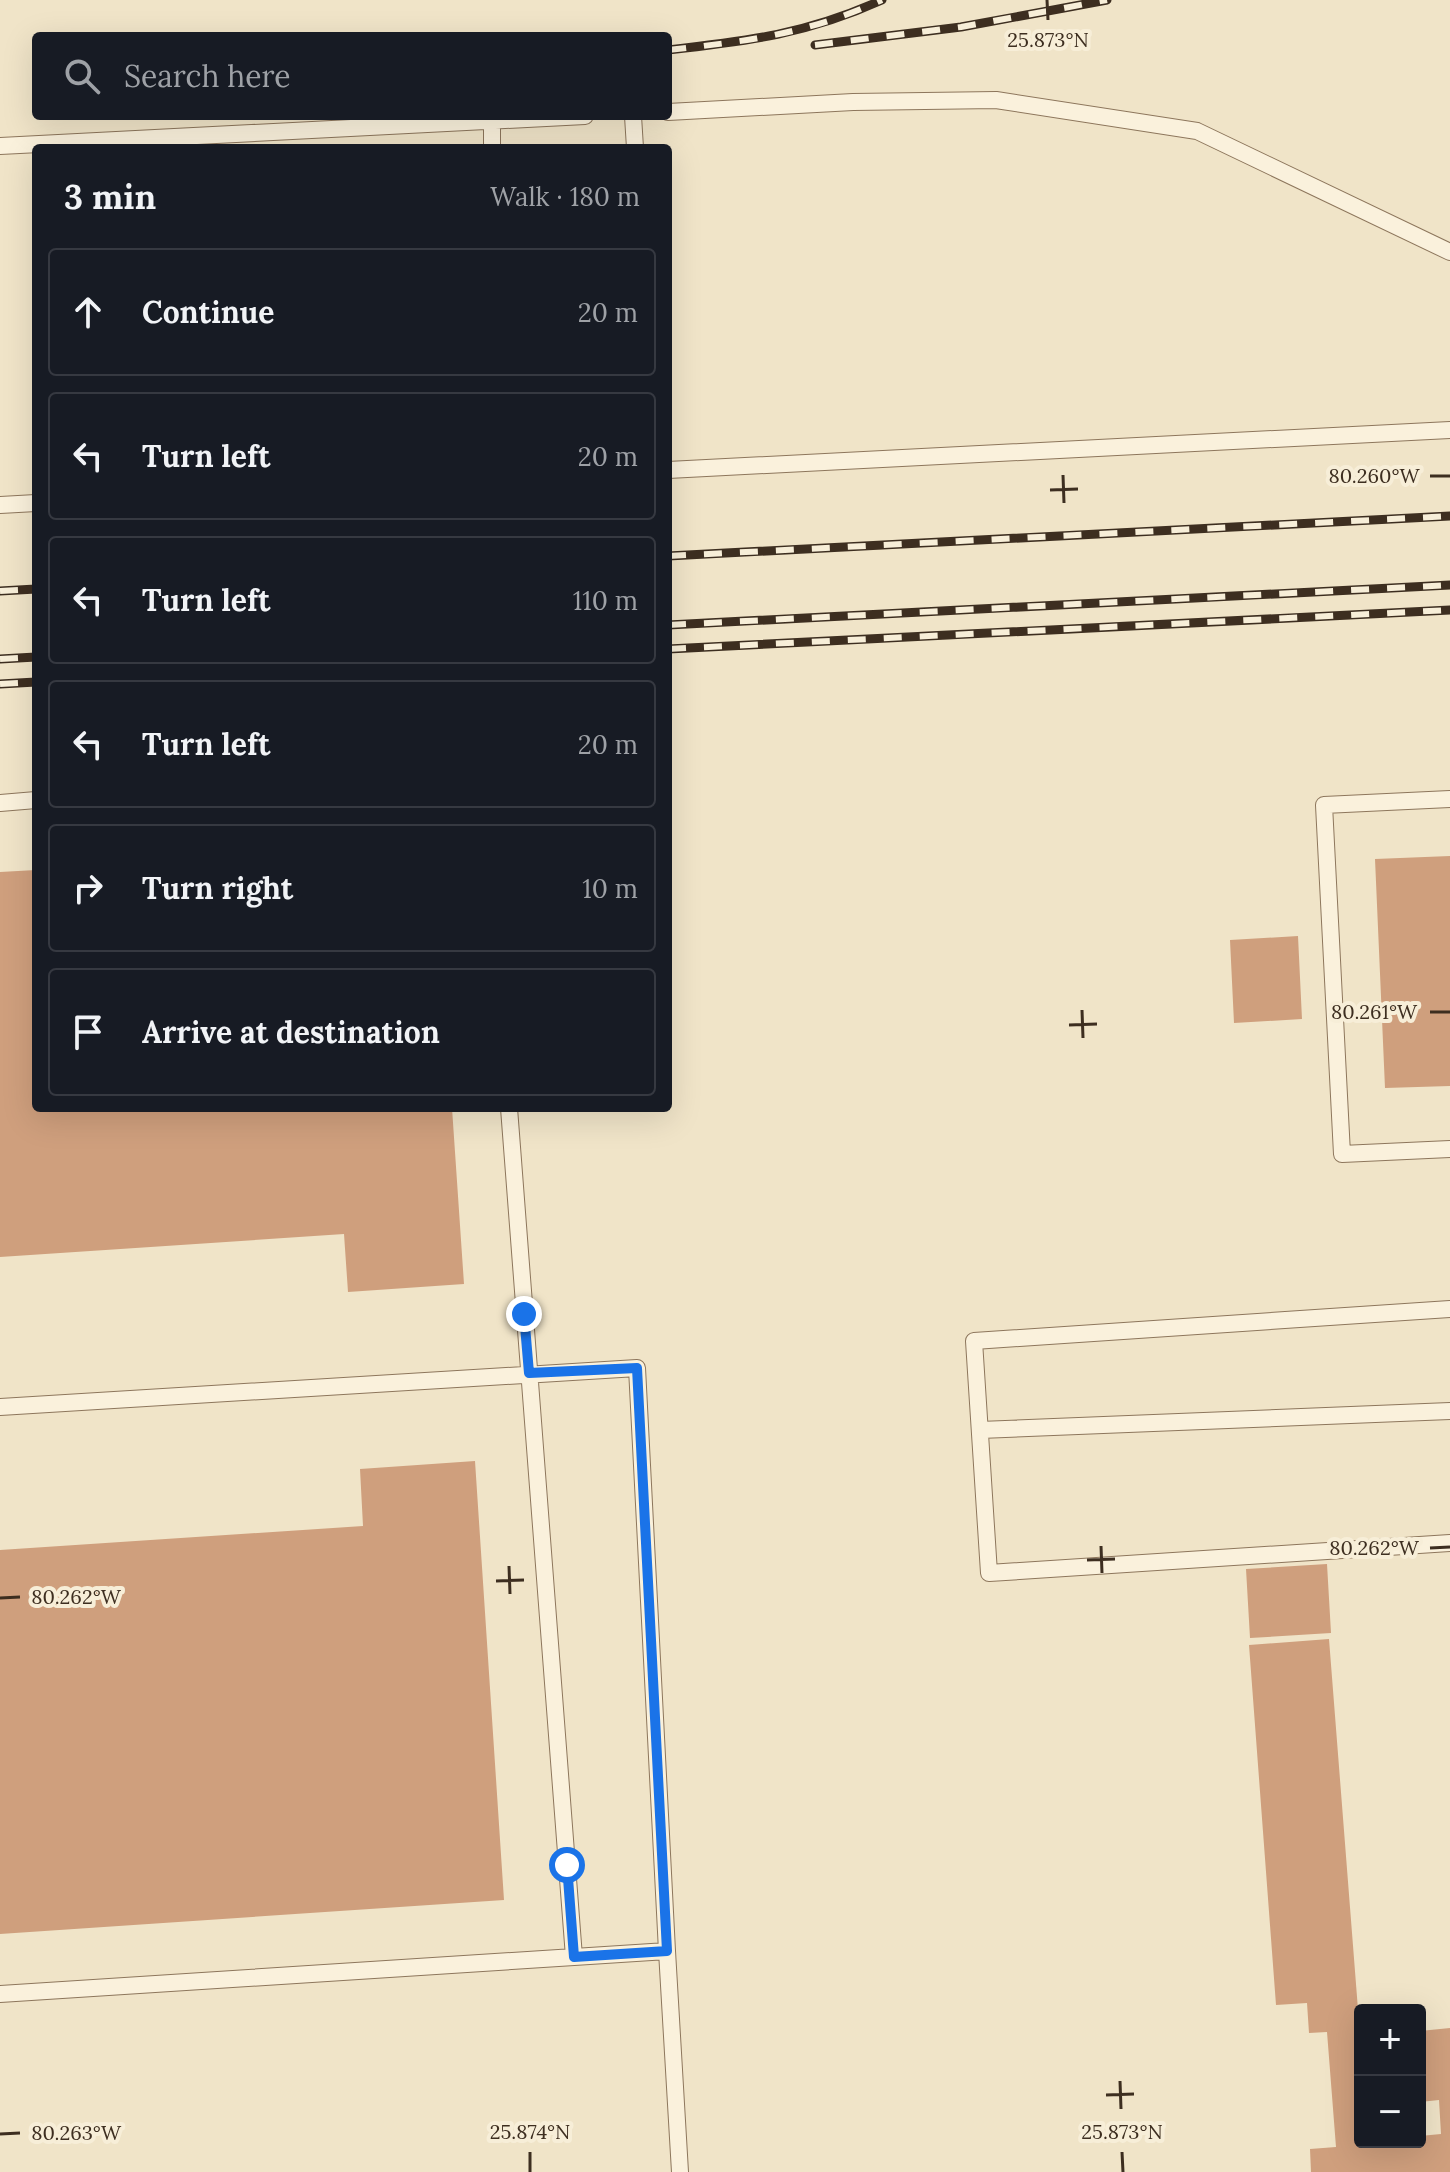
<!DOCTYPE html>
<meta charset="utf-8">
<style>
:root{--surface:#171b24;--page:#20242c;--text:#f1f3f6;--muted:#9ea1a6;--line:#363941}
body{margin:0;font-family:Lora,serif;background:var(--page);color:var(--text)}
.controls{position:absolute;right:24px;bottom:24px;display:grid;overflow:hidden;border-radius:8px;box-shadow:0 8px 32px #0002}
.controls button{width:72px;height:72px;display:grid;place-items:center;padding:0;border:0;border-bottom:2px solid var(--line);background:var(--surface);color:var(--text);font:40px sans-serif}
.stop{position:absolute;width:24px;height:24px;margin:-18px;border:6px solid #1a73e8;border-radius:50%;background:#fff}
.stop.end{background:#1a73e8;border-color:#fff;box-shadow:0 2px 8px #0008}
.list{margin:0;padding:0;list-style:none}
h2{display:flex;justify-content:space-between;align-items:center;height:104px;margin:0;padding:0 32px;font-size:34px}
h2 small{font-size:26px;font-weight:400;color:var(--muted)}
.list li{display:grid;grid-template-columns:52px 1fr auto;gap:24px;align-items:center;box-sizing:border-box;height:128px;margin:0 16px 16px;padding:0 16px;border:2px solid var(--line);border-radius:8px}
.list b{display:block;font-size:30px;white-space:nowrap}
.list em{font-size:26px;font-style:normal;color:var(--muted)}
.icon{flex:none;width:44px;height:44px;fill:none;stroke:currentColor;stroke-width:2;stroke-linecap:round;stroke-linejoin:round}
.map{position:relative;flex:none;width:1450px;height:2172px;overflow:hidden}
.search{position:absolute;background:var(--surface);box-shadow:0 8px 32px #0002;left:32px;top:32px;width:640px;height:88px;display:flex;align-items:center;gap:20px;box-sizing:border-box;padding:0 28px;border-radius:8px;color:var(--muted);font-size:30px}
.panel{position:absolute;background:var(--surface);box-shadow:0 8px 32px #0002;left:32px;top:144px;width:640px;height:968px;border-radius:8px}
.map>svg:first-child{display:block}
.building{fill:#cf9f7d}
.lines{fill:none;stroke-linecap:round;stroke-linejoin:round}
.service-casing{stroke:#8d765c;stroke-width:18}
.service{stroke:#faf1dc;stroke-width:16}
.rail-casing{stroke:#3d2e20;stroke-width:9}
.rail{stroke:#f7eed8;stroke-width:6;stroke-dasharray:18;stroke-linecap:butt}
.route{stroke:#1a73e8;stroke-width:10}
.ticks{fill:none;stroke:#3d2e20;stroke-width:3}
.ticks-label{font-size:20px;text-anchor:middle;fill:#3d2e20;stroke:#f7eed8;stroke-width:8;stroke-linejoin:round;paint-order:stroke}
</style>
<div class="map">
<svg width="1450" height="2172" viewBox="0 0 1450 2172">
<rect width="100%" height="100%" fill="#f0e4c8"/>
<!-- building -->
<path class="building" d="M1450,856v230l-65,2 -10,-229z
M36,870v238h416l12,176 -116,8 -4,-58 -344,23v-385z
M1298,936l4,83 -68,4 -4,-83z
M475,1461l29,439 -504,34v-384l363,-24 -3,-57z
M1327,1564l4,69 -81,5 -4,-69z
M1329,1639l31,396v107h60v-6l21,-2 -2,-34 -19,2v-71l30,-3v144h-139l-1,-23 26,-2 -9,-115 -18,1 -2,-30 -31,2 -27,-360z"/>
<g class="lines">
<defs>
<path id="service" d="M668,112l185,-10 143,-2 201,31 253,121
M633,116l2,32
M492,121v27
M0,146l585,-30
M668,470l782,-40
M0,505l36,-2
M1450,799l-126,6 18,349 108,-5
M0,803l36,-3
M1450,1309l-476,32 15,232 461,-30
M0,1407l637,-39 30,583
M980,1430l470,-19
M574,1957l93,-6 13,221
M0,1994l574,-37 -65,-849"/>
</defs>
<!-- service casing -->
<use href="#service" class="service-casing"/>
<!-- service -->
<use href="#service" class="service"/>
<defs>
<path id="rail" d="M815,45l146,-18 146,-27
M668,50c81,-9 139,-16 214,-50
M668,556l782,-40
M0,591l36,-2
M668,625l782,-40
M668,649l782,-39
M0,659l36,-2
M0,684l36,-2"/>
</defs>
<!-- rail casing -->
<use href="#rail" class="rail-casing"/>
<!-- rail -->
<use href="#rail" class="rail"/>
</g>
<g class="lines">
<!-- route -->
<path class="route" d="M524,1314l5,59 108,-5 30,583 -93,6 -7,-92"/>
</g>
<!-- ticks -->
<path class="ticks" d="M1047,0l1,20M1063,475l1,28M1430,476h20M1050,490l28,-1M1082,1010l1,28M1430,1012h20M1069,1025l28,-1M1101,1546l1,27M1430,1548l20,-1M1087,1560l28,-1M509,1566l1,28M496,1581l28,-1M0,1598l20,-1M1120,2081l1,28M1106,2095l28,-1M0,2134l20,-1M530,2152v20M1122,2152l1,20"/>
<g class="ticks-label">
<text x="1048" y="47">25.873°N</text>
<text x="1374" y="483">80.260°W</text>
<text x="1374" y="1019">80.261°W</text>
<text x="1374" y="1555">80.262°W</text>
<text x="76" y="1604">80.262°W</text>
<text x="530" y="2139">25.874°N</text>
<text x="1122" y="2139">25.873°N</text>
<text x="76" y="2140">80.263°W</text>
</g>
</svg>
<div class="controls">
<button>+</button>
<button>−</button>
</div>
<div class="stop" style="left:567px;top:1865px"></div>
<div class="stop end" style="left:524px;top:1314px"></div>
<div class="search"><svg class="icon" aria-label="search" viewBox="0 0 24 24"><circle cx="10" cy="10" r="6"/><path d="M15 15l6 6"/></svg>Search here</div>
<section class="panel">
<h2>3 min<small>Walk · 180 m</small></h2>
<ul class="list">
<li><svg class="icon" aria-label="ahead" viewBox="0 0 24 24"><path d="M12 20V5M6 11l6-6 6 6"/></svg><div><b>Continue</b></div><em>20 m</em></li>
<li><svg class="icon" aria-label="left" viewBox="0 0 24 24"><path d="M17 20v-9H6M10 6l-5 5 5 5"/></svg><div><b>Turn left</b></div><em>20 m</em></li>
<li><svg class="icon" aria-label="left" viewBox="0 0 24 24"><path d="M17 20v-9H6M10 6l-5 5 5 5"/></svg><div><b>Turn left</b></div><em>110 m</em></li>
<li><svg class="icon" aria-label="left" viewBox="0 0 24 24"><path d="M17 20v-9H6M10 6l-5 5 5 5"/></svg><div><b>Turn left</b></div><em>20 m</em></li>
<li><svg class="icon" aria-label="right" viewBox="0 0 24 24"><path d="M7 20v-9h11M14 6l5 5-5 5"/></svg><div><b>Turn right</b></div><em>10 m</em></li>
<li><svg class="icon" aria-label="arrive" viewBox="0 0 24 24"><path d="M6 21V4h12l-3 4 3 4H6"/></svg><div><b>Arrive at destination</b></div></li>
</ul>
</section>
</div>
